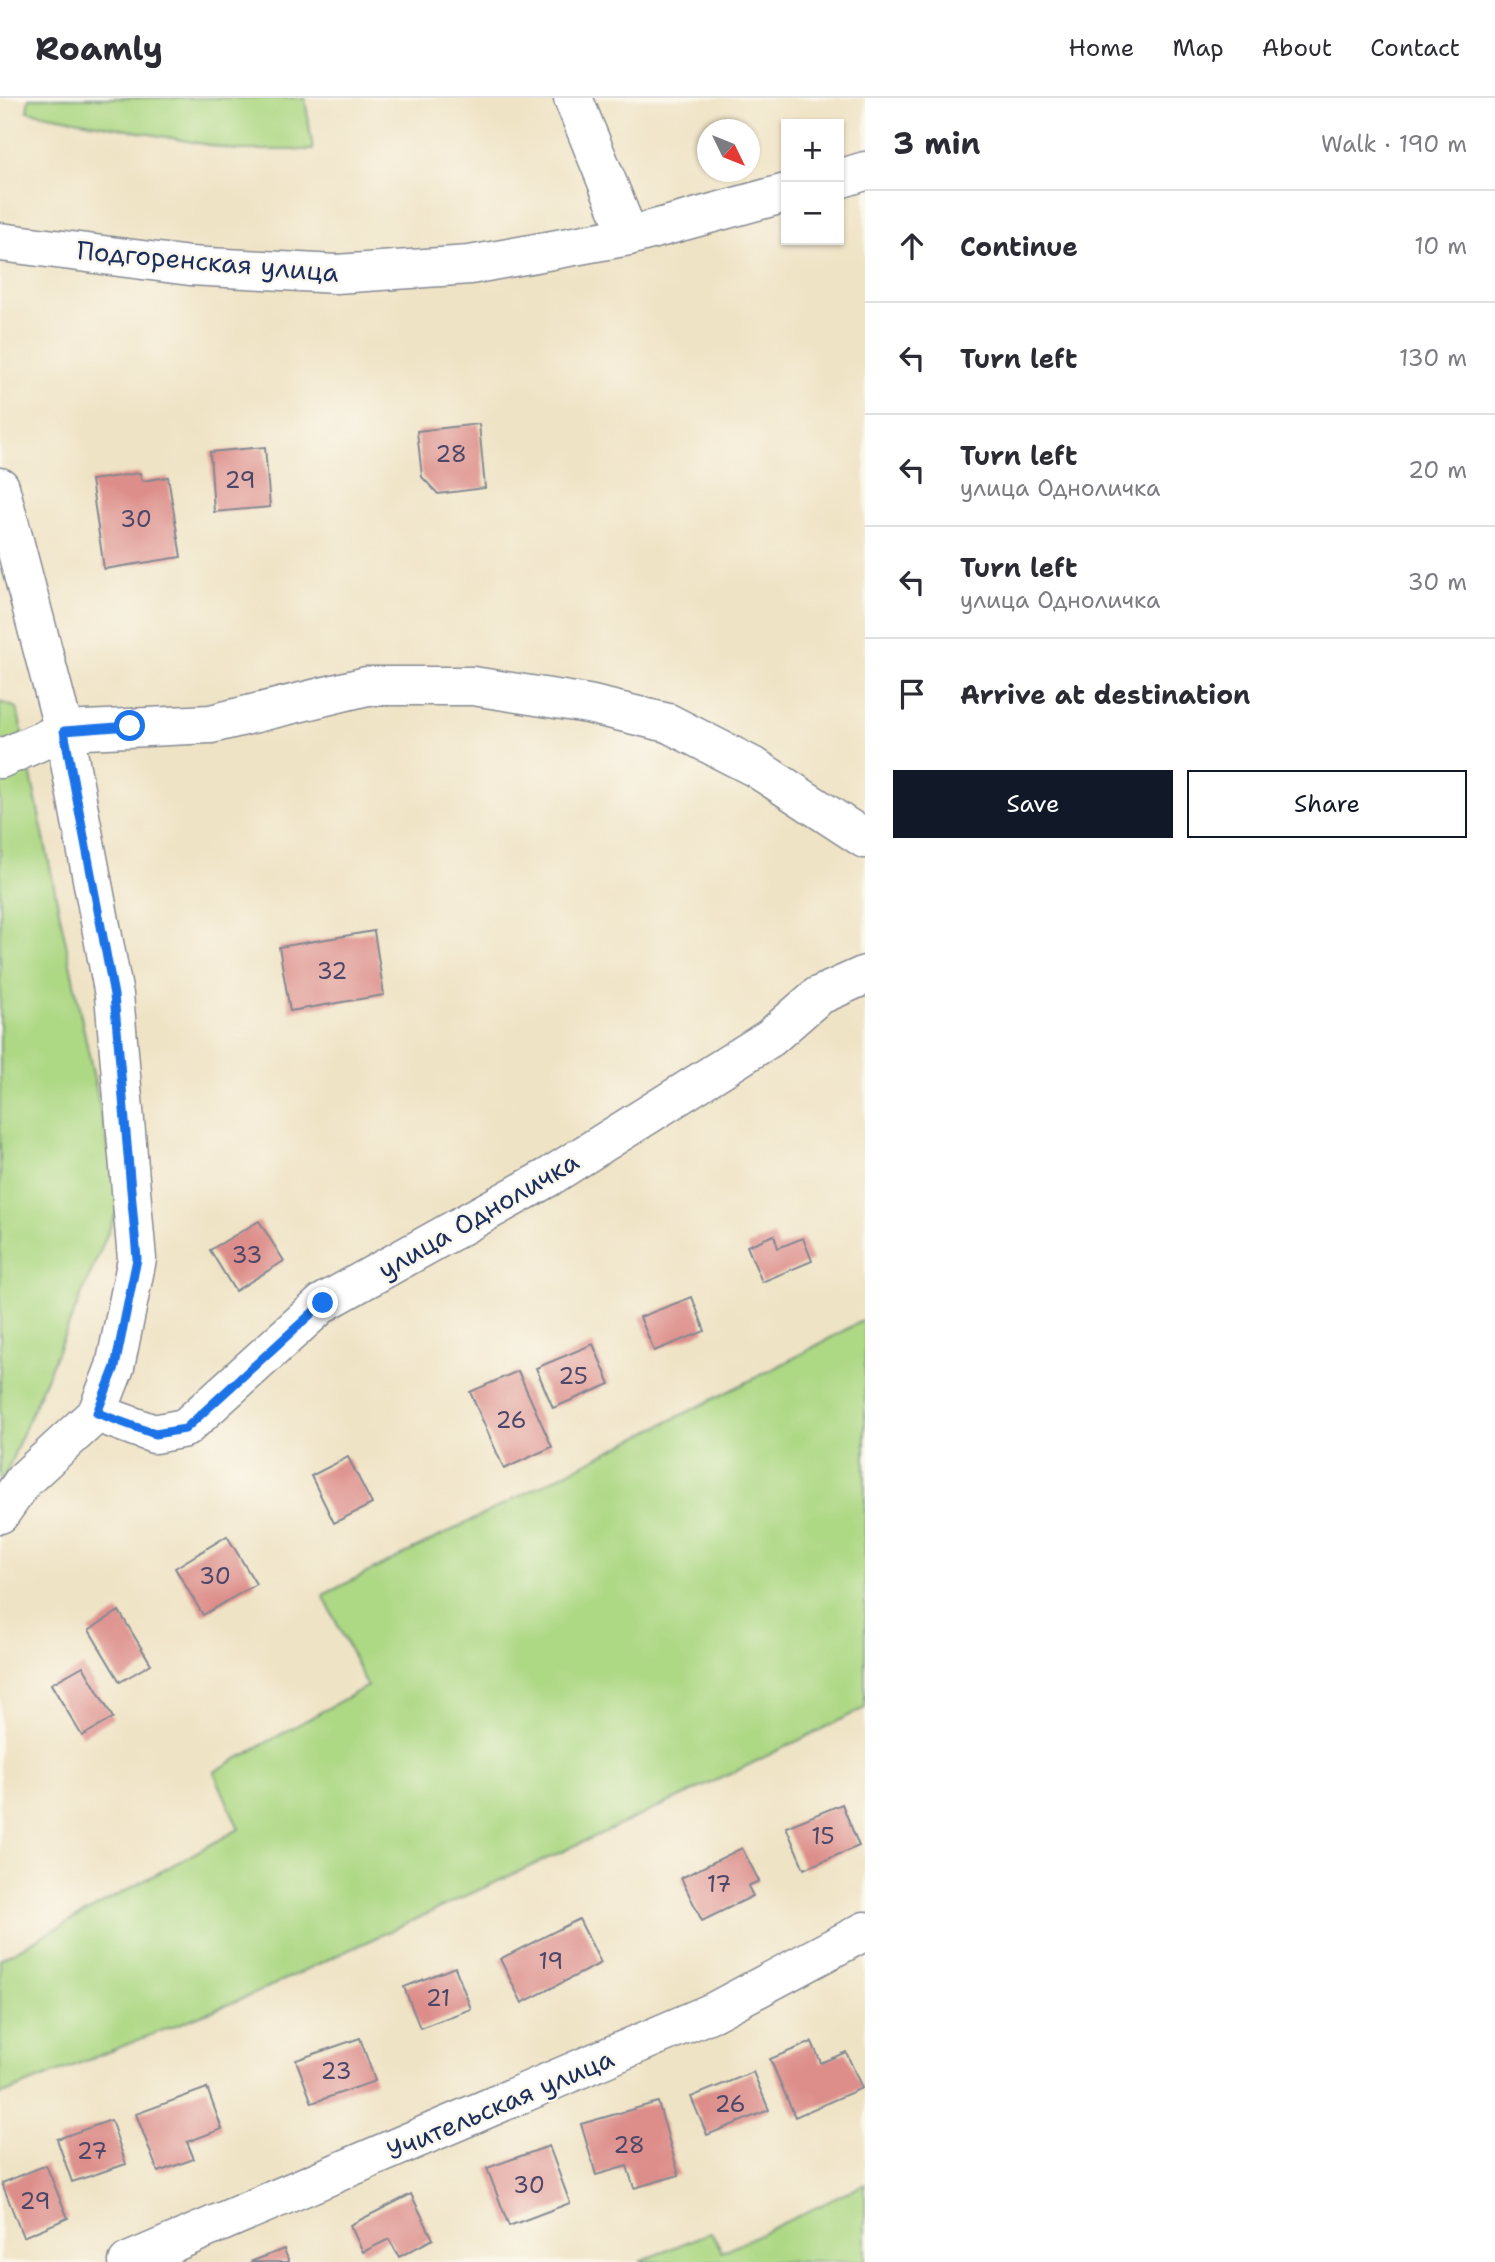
<!DOCTYPE html>
<meta charset="utf-8">
<style>
:root{--surface:#fff;--page:#f7f7f7;--text:#2b2b33;--muted:#7c7c81;--line:#e1e1e2;--accent:#111827}
body{margin:0;font-family:"Shantell Sans",sans-serif;background:var(--page);color:var(--text)}
.controls{position:absolute;right:21px;top:21px;display:grid;overflow:hidden;border-radius:0px;box-shadow:0 2px 5px #0004}
.controls button{width:63px;height:63px;display:grid;place-items:center;padding:0;border:0;border-bottom:2px solid var(--line);background:var(--surface);color:var(--text);font:35px sans-serif}
.compass{position:absolute;left:697px;top:21px;width:63px;height:63px;border-radius:50%;background:var(--surface);box-shadow:0 2px 5px #0004;rotate:133deg}
.stop{position:absolute;width:21px;height:21px;margin:-16px;border:5px solid #1a73e8;border-radius:50%;background:#fff}
.stop.end{background:#1a73e8;border-color:#fff;box-shadow:0 2px 7px #0008}
.list{margin:0;padding:0;list-style:none}
h2{display:flex;justify-content:space-between;align-items:center;height:91px;margin:0;padding:0 28px;font-size:30px}
h2 small{font-size:23px;font-weight:400;color:var(--muted)}
.list li{display:grid;grid-template-columns:46px 1fr auto;gap:21px;align-items:center;box-sizing:border-box;height:112px;padding:0 28px;border-top:2px solid var(--line)}
.list b{display:block;font-size:26px;white-space:nowrap}
.list p{margin:0;font-size:23px;white-space:nowrap;color:var(--muted)}
.list em{font-size:23px;font-style:normal;color:var(--muted)}
.actions{display:flex;gap:14px;padding:21px 28px}
.actions a{flex:1;padding:16px 0;border:2px solid var(--accent);border-radius:0px;text-align:center;font-size:24px;color:var(--accent)}
.actions .main{background:var(--accent);color:#fff}
.icon{flex:none;width:38px;height:38px;fill:none;stroke:currentColor;stroke-width:2;stroke-linecap:round;stroke-linejoin:round}
.map{position:relative;flex:none;width:865px;height:2164px;overflow:hidden}
header{display:flex;align-items:center;gap:42px;box-sizing:border-box;height:98px;padding:0 35px;background:var(--surface);border-bottom:2px solid var(--line)}
header strong{font-size:33px}
nav{display:flex;gap:38px;margin-inline-start:auto;font-size:24px}
main{display:flex}
aside{flex:1;background:var(--surface)}
.map>svg:first-child{display:block}
.green{fill:#add884;stroke:#648471;stroke-width:2}
.building{fill:#dd8e8a}
.lines{fill:none;stroke-linecap:round;stroke-linejoin:round}
.minor-casing{stroke:#858992;stroke-width:41}
.minor{stroke:#fff;stroke-width:38}
.route{stroke:#1a73e8;stroke-width:9}
.labels{text-anchor:middle;dominant-baseline:central;stroke-width:5;stroke-linejoin:round;paint-order:stroke}
.number-label{font-size:23px;fill:#4c4769}
.street-label{font-size:26px;fill:#1b2f5e;stroke:#fbf7ec}
</style>
<header>
<strong>Roamly</strong>
<nav><a>Home</a><a>Map</a><a>About</a><a>Contact</a></nav>
</header>
<main>
<div class="map">
<svg width="865" height="2164" viewBox="0 0 865 2164">
<rect width="100%" height="100%" fill="#fbf7ec"/>
<filter id="ink" filterUnits="userSpaceOnUse"><feTurbulence type="fractalNoise" baseFrequency=".0143" numOctaves="2"/><feDisplacementMap in="SourceGraphic" scale="14" xChannelSelector="R" yChannelSelector="G"/><feConvolveMatrix kernelMatrix="1 2 1 2 8 2 1 2 1" color-interpolation-filters="sRGB"/></filter>
<filter id="wash" filterUnits="userSpaceOnUse"><feTurbulence type="fractalNoise" baseFrequency=".00686" numOctaves="4" result="noise"/><feDisplacementMap in="SourceGraphic" scale="28" xChannelSelector="R" yChannelSelector="G"/><feGaussianBlur stdDeviation="1.57" result="paint"/><feColorMatrix in="noise" values="0 0 0 0 0 0 0 0 0 0 0 0 0 0 0 0 0 1.4 0 .05"/><feComposite in="paint" operator="in"/></filter>
<g filter="url(#wash)">
<rect width="100%" height="100%" fill="#efe3c5"/>
<!-- green -->
<path class="green" d="M29,0h276l8,52h-78l-208,-39z
M0,604l17,6 103,496 -120,283z
M865,1221v389l-139,68 -477,220 -249,99v-136l239,-130 -25,-57 153,-86 -44,-91 454,-228z
M865,2086v78h-226l72,-30 11,20z"/>
<g id="blocks">
<!-- building -->
<path class="building" d="M479,326l6,64 -47,6 -16,-17 -5,-46z
M265,349l5,60 -56,5 -4,-60z
M140,375l2,8 26,-4 13,80 -77,12 -13,-89z
M374,833l10,64 -94,16 -11,-64z
M259,1123l25,40 -49,30 -25,-41z
M774,1137l4,13 25,-10 9,23 -50,21 -15,-36z
M692,1199l13,34 -51,20 -14,-34z
M593,1246l17,40 -57,24 -17,-40z
M518,1273l34,76 -48,22 -34,-77z
M348,1359l24,47 -38,19 -23,-47z
M227,1438l29,48 -53,31 -28,-47z
M119,1513l32,53 -31,18 -31,-52z
M83,1568l30,52 -31,18 -31,-52z
M842,1706l17,42 -55,23 -18,-42z
M742,1750l17,33 -11,5 5,10 -51,25 -21,-43z
M579,1821l22,44 -79,40 -22,-44z
M455,1869l16,42 -51,19 -16,-41z
M360,1940l15,43 -63,22 -16,-43z
M812,1944l9,21 25,-11 16,36 -67,29 -25,-58z
M753,1974l16,38 -62,25 -16,-38z
M207,1990l15,41 -35,13 7,17 -36,13 -22,-58z
M658,2004l21,73 -45,13 -7,-22 -31,9 -15,-51z
M111,2022l15,44 -54,18 -15,-43z
M549,2048l21,57 -61,23 -22,-58z
M46,2067l22,53 -45,19 -21,-54z
M411,2096l22,45 -34,18 -10,-18 -26,13 -13,-27z
M284,2151l5,13h-39z"/>
</g>
</g>
<g filter="url(#ink)">
<use href="#blocks" fill-opacity="0" stroke="#858992" stroke-width="2"/>
<g class="lines">
<defs>
<path id="minor" d="M573,0l56,138
M839,81l26,-8
M0,144l190,24 146,8 134,-9 159,-29 157,-43
M0,389l64,244 50,264 23,264 -22,108 -18,46 -73,67 -24,34
M0,661l64,-28 147,-7 156,-38h106l115,18 80,19 88,45 109,71
M97,1315l57,21 31,-6 138,-125 226,-126 221,-139 48,-42 47,-21
M128,2164l585,-250 152,-81"/>
</defs>
<!-- minor casing -->
<use href="#minor" class="minor-casing"/>
<!-- minor -->
<use href="#minor" class="minor"/>
</g>
</g>
<g class="lines" filter="url(#ink)">
<!-- route -->
<path class="route" d="M130,628l-66,5 50,264 23,264 -22,108 -18,46 58,21 30,-5 138,-126"/>
</g>
<g class="labels">
<!-- number labels -->
<g class="number-label">
<text x="451" y="356">28</text>
<text x="240" y="382">29</text>
<text x="136" y="421">30</text>
<text x="332" y="873">32</text>
<text x="247" y="1157">33</text>
<text x="573" y="1278">25</text>
<text x="511" y="1322">26</text>
<text x="215" y="1478">30</text>
<text x="823" y="1738">15</text>
<text x="719" y="1786">17</text>
<text x="551" y="1863">19</text>
<text x="438" y="1900">21</text>
<text x="336" y="1973">23</text>
<text x="730" y="2006">26</text>
<text x="629" y="2047">28</text>
<text x="92" y="2053">27</text>
<text x="529" y="2087">30</text>
<text x="35" y="2103">29</text>
</g>
<!-- street labels -->
<g class="street-label">
<text transform="translate(208 163) rotate(5)">Подгоренская улица</text>
<text transform="translate(478 1117) rotate(-30)">улица Одноличка</text>
<text transform="translate(500 2006) rotate(-23)">Учительская улица</text>
</g>
</g>
</svg>
<div class="controls">
<button>+</button>
<button>−</button>
</div>
<svg class="compass" viewBox="-18 -18 36 36"><path d="M0-13l5 13h-10z" fill="#e53935"/><path d="M0 13l5-13h-10z" fill="#7c7c81"/></svg>
<div class="stop" style="left:130px;top:628px"></div>
<div class="stop end" style="left:323px;top:1205px"></div>
</div>
<aside>
<h2>3 min<small>Walk · 190 m</small></h2>
<ul class="list">
<li><svg class="icon" aria-label="ahead" viewBox="0 0 24 24"><path d="M12 20V5M6 11l6-6 6 6"/></svg><div><b>Continue</b></div><em>10 m</em></li>
<li><svg class="icon" aria-label="left" viewBox="0 0 24 24"><path d="M17 20v-9H6M10 6l-5 5 5 5"/></svg><div><b>Turn left</b></div><em>130 m</em></li>
<li><svg class="icon" aria-label="left" viewBox="0 0 24 24"><path d="M17 20v-9H6M10 6l-5 5 5 5"/></svg><div><b>Turn left</b><p>улица Одноличка</p></div><em>20 m</em></li>
<li><svg class="icon" aria-label="left" viewBox="0 0 24 24"><path d="M17 20v-9H6M10 6l-5 5 5 5"/></svg><div><b>Turn left</b><p>улица Одноличка</p></div><em>30 m</em></li>
<li><svg class="icon" aria-label="arrive" viewBox="0 0 24 24"><path d="M6 21V4h12l-3 4 3 4H6"/></svg><div><b>Arrive at destination</b></div></li>
</ul>
<div class="actions"><a class="main">Save</a><a>Share</a></div>
</aside>
</main>
